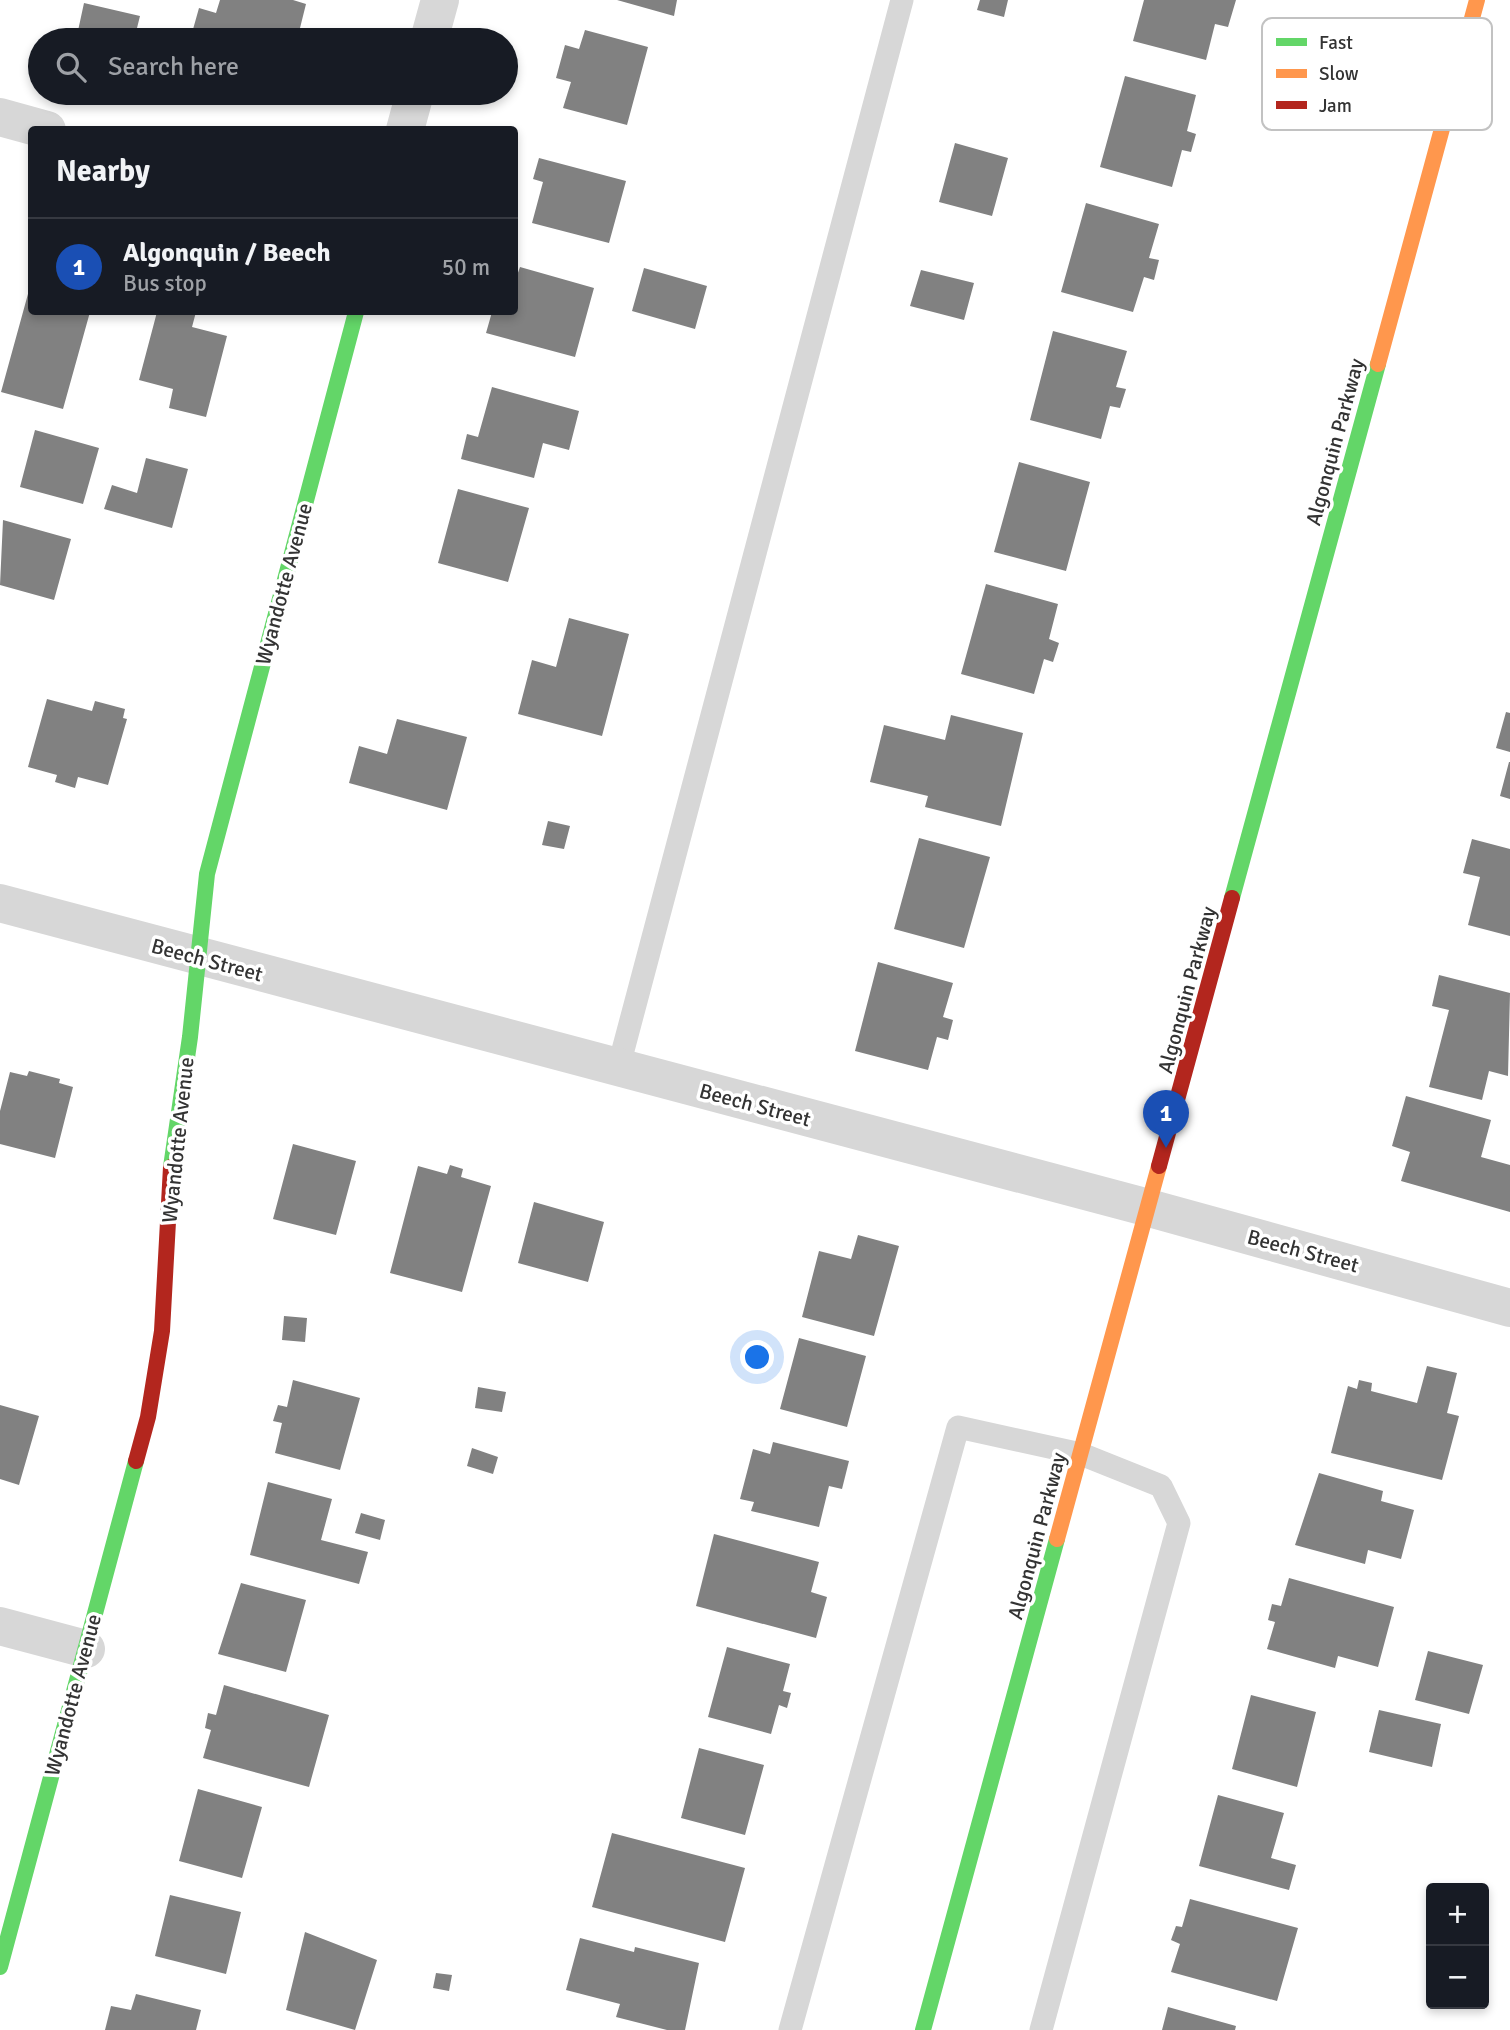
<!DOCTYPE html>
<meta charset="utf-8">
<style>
:root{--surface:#171b24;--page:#20242c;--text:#f1f3f6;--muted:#9ea1a6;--line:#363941;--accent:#7c3aed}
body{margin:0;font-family:Signika,sans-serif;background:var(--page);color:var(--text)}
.controls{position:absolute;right:21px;bottom:21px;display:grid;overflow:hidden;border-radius:7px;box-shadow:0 4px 10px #0003}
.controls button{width:63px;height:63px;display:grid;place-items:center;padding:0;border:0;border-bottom:2px solid var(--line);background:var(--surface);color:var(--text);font:35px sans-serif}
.you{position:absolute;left:758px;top:1358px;width:24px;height:24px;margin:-18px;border:5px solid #fff;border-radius:50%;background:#1a73e8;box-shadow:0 0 0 10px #1a73e833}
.badge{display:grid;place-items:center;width:46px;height:46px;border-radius:50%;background:var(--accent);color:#fff;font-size:23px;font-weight:700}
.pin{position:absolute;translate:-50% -58px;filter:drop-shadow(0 2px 4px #0008)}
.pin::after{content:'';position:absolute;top:37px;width:24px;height:21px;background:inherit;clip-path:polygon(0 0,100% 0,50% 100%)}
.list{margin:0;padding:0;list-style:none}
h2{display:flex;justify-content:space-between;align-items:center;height:91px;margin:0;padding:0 28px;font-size:30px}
h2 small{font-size:23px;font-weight:400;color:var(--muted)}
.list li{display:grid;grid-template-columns:46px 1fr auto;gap:21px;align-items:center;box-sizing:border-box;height:98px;padding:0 28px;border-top:2px solid var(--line)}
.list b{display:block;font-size:26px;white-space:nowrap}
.list p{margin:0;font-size:23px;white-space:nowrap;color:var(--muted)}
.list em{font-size:23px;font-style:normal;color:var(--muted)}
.icon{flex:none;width:38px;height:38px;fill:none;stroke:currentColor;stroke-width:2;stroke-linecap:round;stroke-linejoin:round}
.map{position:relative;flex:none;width:1510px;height:2030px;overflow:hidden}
.search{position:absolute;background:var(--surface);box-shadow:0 4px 10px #0003;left:28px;top:28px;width:490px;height:77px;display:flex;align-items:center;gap:18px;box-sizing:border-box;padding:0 24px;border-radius:38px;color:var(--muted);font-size:26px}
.panel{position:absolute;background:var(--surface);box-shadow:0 4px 10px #0003;left:28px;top:126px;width:490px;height:189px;border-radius:7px}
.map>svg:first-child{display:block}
.building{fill:#818181}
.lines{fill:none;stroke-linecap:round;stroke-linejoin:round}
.lane{stroke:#d7d7d7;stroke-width:23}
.street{stroke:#d7d7d7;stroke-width:38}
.fast{stroke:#63d668;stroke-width:16}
.slow{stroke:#ff974d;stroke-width:16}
.jam{stroke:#b3261e;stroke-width:16}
.labels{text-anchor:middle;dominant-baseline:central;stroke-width:7;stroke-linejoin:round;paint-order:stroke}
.street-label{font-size:21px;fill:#333;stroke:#fff}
.key{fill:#fff;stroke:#c2c2c2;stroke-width:2}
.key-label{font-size:19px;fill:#333}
</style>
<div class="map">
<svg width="1510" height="2030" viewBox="0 0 1510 2030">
<rect width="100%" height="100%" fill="#fff"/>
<!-- building -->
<path class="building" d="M220,0h73l13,4 -9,36 -17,-4 -1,4h-89l9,-32 17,5z
M617,0h60l-3,16z
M980,0h28l-4,17 -27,-7z
M1144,0h92l-8,27 -13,-3 -9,36 -73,-19z
M84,3l56,13 -6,24h-58z
M585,30l63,17 -21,78 -64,-17 8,-26 -15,-4 9,-33 14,4z
M1125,76l71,19 -9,36 9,3 -5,18 -9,-2 -10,37 -72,-20z
M955,143l53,15 -16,58 -53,-14z
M539,158l87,23 -17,62 -77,-20 11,-41 -10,-3z
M1086,203l73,21 -10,34 10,2 -5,20 -10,-3 -11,35 -72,-20z
M520,267l74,21 -19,69 -89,-24 6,-21h22v-28z
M644,268l63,18 -12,43 -63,-18z
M921,270l53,13 -10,37 -54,-14z
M31,283l1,29h58l-27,97 -62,-17z
M157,312h39l-4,15 35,9 -21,81 -37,-9 4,-19 -34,-9z
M1053,331l74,20 -11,36 10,2 -6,19 -10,-2 -9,33 -71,-19z
M492,387l87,24 -10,39 -26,-7 -9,35 -73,-19 6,-25 11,3z
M35,430l64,18 -16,56 -63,-17z
M146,458l42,11 -16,59 -68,-19 8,-24 25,8z
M1019,462l71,20 -24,89 -72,-19z
M458,489l71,19 -21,74 -70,-19z
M3,520l68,19 -17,61 -54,-15z
M986,584l72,20 -9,35 10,4 -6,19 -9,-3 -10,35 -73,-20z
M569,618l60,16 -27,102 -84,-22 14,-54 24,7z
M47,699l45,12 3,-10 30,8 -2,9 4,1 -19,66 -30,-8 -3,11 -20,-6 2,-7 -29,-8z
M1506,712l4,1v39l-14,-4z
M951,715l72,18 -22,93 -76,-19 3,-11 -58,-14 14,-57 61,15z
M397,719l70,18 -20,73 -98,-27 10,-37 28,8z
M1509,762h1v37l-10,-3z
M548,821l22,5 -6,23 -22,-4z
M919,838l71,19 -26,91 -70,-19z
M1472,839l38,10v87l-42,-11 12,-48 -17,-4z
M878,962l75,21 -10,34 10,3 -5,20 -11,-3 -9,33 -73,-19z
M1439,975l71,18 -2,83 -19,-5 -7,29 -53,-13 20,-77 -17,-4z
M29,1071l31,8 -1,4 14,4 -18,71 -55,-14v-33l10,-39 17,4z
M1406,1096l85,24 -10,37 29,8v47l-109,-31 9,-29 -18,-6z
M293,1144l63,17 -20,74 -63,-16z
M450,1165l13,4 -2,8 30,9 -29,106 -72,-19 28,-107 29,8z
M534,1202l70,20 -16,60 -70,-19z
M858,1235l41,11 -25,90 -72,-19 17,-66 32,8z
M284,1316l23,2 -2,24 -23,-2z
M799,1338l67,18 -19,71 -67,-18z
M1427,1366l30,7 -10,40 12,3 -17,64 -111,-27 17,-67 9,3 2,-9 13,3 -1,8 46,12z
M293,1380l67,18 -20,72 -65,-17 7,-30 -9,-2 5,-16 9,2z
M478,1387l28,5 -4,20 -27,-4z
M0,1405l39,11 -20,69 -19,-6z
M773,1442l76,19 -7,28 -13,-3 -10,41 -68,-16 3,-9 -14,-3 13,-50 17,5z
M472,1448l26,9 -5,17 -26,-8z
M1319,1473l64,18 -2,10 33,9 -13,49 -33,-9 -3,14 -70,-19z
M268,1482l64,17 -11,41 47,12 -9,32 -109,-29z
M361,1513l24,7 -5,20 -25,-7z
M714,1534l105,28 -8,30 16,5 -11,41 -120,-32z
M1289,1578l105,29 -16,60 -40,-11 -3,12 -68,-19 8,-27 -7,-2 4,-16 9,2z
M241,1583l65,17 -20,72 -68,-18z
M727,1647l63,17 -7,27 8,2 -4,15 -8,-3 -8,29 -63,-17z
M1428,1651l55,14 -14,49 -54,-14z
M224,1685l105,30 -20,72 -106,-29 8,-28 -6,-2 3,-15 8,2z
M1251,1695l65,17 -19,75 -65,-18z
M1379,1710l62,14 -9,43 -63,-15z
M699,1748l65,17 -19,70 -64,-17z
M198,1789l64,18 -20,71 -63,-17z
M1218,1795l66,18 -13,45 25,7 -7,25 -90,-24z
M612,1833l133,35 -20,74 -133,-35z
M170,1895l71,17 -15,62 -71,-18z
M1190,1899l108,29 -21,73 -106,-29 9,-28 -9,-4 5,-14 6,1z
M305,1932l72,28 -22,70 -69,-20z
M580,1938l54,14 1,-5 64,16 -14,67h-18l-51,-13 4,-13 -54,-14z
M436,1973l16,2 -3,16 -16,-3z
M136,1994l65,16 -5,20h-91l6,-24 20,4z
M1168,2007l68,19 -1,4h-73z"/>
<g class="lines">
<!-- lane -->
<path class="lane" d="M618,1069l284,-1069
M790,2030l168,-603 123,27 80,32 18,37 -138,507"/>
<!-- street -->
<path class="street" d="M429,40l11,-40
M0,117l47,13
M405,130l10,-37
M0,903l1149,305 361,100
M0,1626l86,23"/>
<!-- fast -->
<path class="fast" d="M1232,898l146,-534
M171,1167l19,-130 17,-163 149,-562
M0,1967l136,-506
M923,2030l134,-491"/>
<!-- slow -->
<path class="slow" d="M1378,364l99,-364
M1057,1539l102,-373"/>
<!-- jam -->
<path class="jam" d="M1159,1166l73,-268
M136,1461l12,-44 14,-86 9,-164"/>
</g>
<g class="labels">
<!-- street labels -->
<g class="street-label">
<text transform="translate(1335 442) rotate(-75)">Algonquin Parkway</text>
<text transform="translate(284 584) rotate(-75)">Wyandotte Avenue</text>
<text transform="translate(207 960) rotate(15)">Beech Street</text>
<text transform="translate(1187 990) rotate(-75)">Algonquin Parkway</text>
<text transform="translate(755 1105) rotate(15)">Beech Street</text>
<text transform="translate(178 1140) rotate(-84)">Wyandotte Avenue</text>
<text transform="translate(1303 1251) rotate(15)">Beech Street</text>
<text transform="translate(1037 1536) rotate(-75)">Algonquin Parkway</text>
<text transform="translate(73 1695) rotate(-75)">Wyandotte Avenue</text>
</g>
</g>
<!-- legend -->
<rect x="1262" y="18" width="230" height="112" rx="10" class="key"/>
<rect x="1276" y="38" width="31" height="8" fill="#63d668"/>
<rect x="1276" y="69" width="31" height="9" fill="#ff974d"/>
<rect x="1276" y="101" width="31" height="8" fill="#b3261e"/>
<g class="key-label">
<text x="1319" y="49">Fast</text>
<text x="1319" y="80">Slow</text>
<text x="1319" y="112">Jam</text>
</g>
</svg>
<div class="controls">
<button>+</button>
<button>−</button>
</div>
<div class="you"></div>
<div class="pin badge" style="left:1166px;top:1148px;background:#1a4fb4">1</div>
<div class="search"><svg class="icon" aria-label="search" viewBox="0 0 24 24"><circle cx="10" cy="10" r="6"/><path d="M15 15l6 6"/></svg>Search here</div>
<section class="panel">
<h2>Nearby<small></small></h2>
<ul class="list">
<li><span class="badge" style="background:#1a4fb4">1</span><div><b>Algonquin / Beech</b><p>Bus stop</p></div><em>50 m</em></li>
</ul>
</section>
</div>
